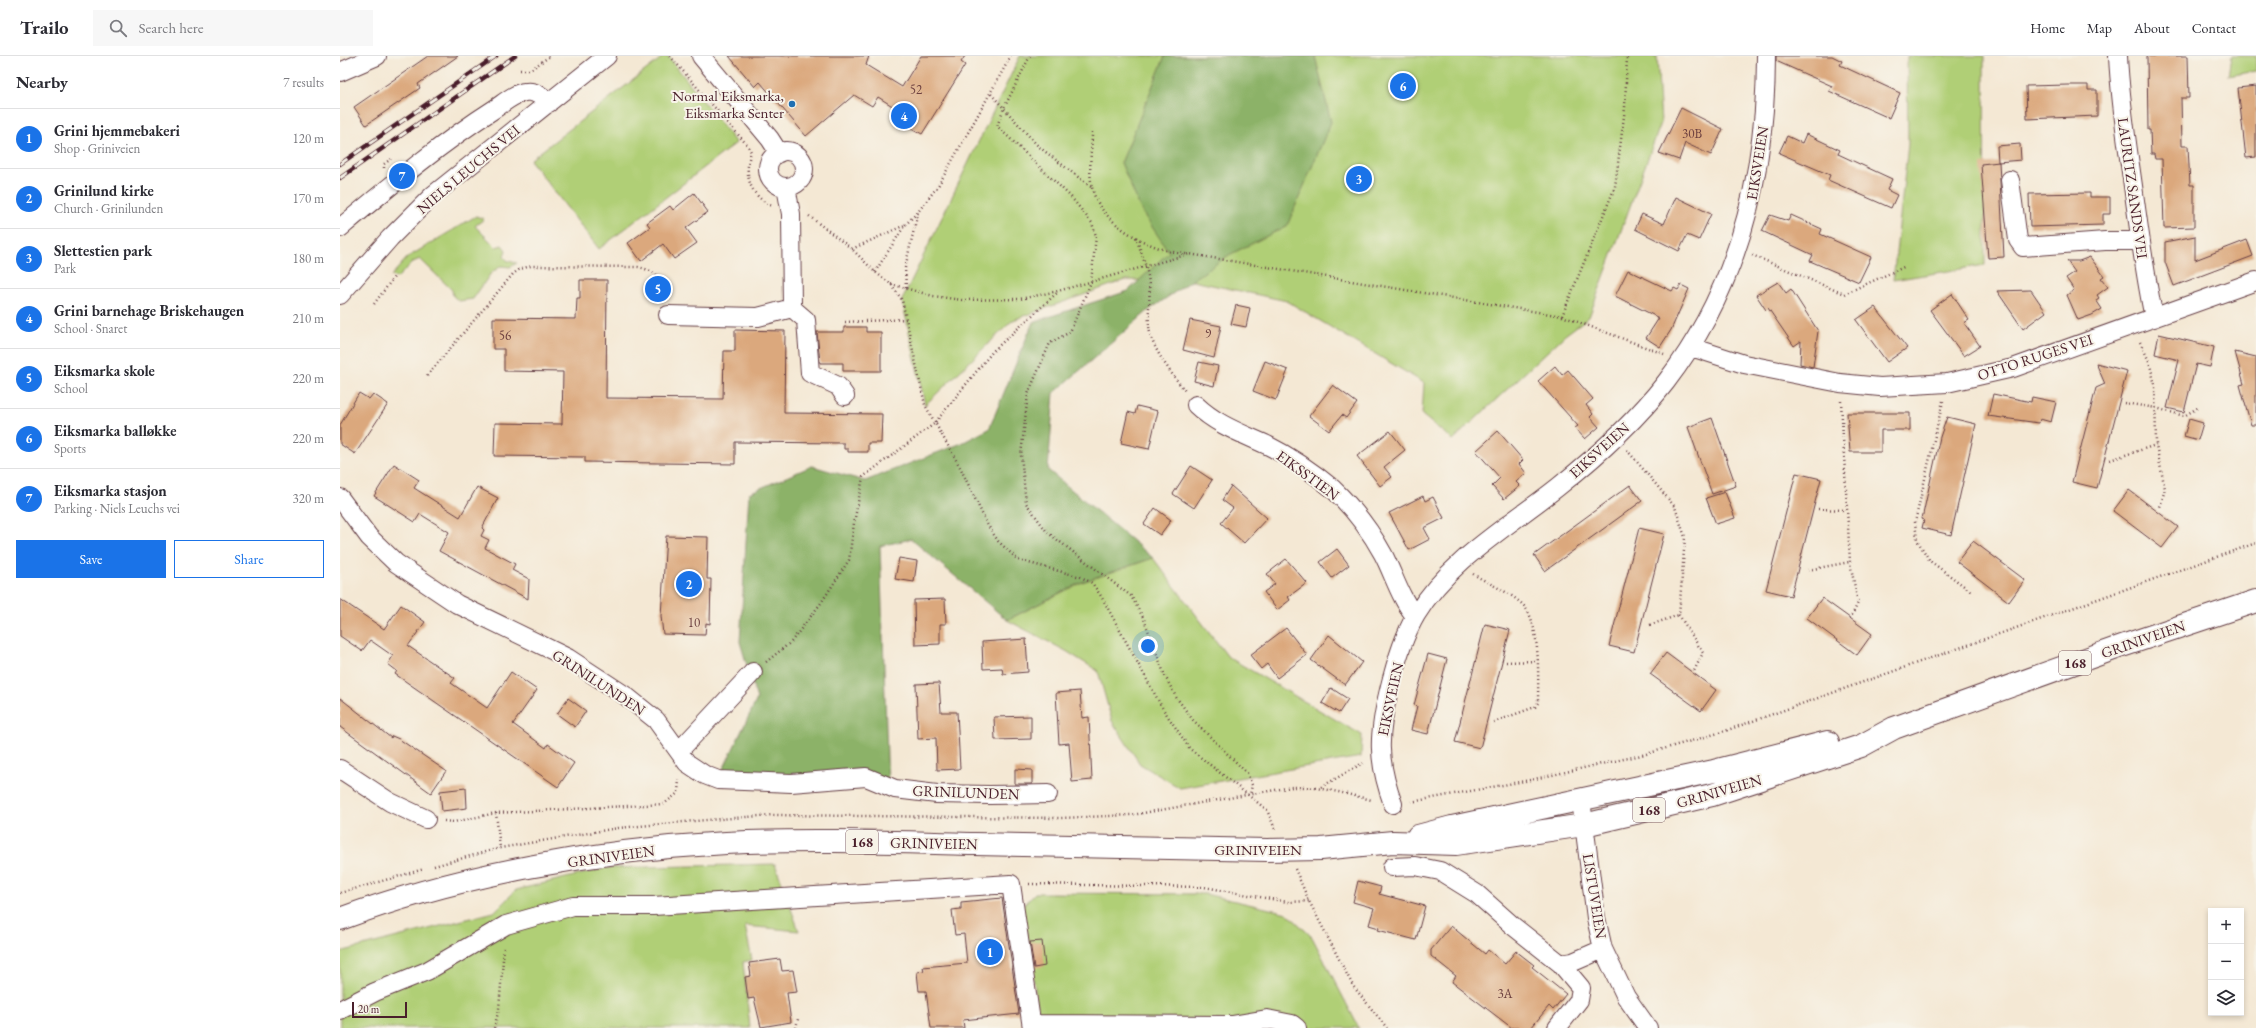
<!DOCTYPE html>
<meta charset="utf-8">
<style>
:root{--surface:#fff;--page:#f7f7f7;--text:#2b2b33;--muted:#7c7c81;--line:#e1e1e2;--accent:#1a73e8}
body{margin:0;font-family:"EB Garamond",serif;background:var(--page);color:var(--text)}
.controls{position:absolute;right:12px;bottom:12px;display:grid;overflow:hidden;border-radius:0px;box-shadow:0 2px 6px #0003}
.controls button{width:36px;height:36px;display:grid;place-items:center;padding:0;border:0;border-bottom:1px solid var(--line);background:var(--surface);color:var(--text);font:20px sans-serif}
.scale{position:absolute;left:12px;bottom:10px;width:55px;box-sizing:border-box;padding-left:4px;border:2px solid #4a1f2b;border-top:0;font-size:11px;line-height:14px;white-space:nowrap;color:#4a1f2b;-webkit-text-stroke:3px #f7f3e8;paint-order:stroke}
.you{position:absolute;left:808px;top:590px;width:14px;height:14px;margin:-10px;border:3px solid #fff;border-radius:50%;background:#1a73e8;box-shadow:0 0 0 6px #1a73e833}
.badge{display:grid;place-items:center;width:26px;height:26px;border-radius:50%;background:var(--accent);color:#fff;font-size:13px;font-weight:700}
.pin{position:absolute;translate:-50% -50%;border:2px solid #fff;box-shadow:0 1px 4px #0006}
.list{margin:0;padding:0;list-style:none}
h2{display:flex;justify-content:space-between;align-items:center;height:52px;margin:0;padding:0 16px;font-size:17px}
h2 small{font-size:13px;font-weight:400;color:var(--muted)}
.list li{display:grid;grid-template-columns:26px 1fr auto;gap:12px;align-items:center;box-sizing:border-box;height:60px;padding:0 16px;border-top:1px solid var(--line)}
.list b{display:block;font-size:15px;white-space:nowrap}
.list p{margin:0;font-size:13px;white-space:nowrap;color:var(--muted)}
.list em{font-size:13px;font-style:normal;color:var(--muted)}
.actions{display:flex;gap:8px;padding:12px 16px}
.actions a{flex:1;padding:9px 0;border:1px solid var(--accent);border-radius:0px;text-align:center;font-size:14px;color:var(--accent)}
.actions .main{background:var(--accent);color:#fff}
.icon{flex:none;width:22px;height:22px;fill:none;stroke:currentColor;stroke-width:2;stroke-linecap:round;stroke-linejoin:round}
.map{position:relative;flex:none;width:1916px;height:972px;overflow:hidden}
header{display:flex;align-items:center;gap:24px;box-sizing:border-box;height:56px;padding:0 20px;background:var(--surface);border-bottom:1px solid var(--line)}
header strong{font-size:19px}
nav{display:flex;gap:22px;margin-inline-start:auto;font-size:14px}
.search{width:280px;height:36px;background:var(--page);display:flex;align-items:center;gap:10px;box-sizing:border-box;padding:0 14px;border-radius:0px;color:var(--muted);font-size:15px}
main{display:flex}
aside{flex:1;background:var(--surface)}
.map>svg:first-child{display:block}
.green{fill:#b0cf76;stroke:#7d7750}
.forest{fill:#8cb267;stroke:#6b6849}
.building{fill:#dba87d}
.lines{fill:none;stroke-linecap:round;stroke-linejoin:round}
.minor-casing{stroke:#643d44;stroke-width:20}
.major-casing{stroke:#643d44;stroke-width:24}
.path{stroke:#643d44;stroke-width:2.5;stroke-dasharray:1 3;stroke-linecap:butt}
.minor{stroke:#fff;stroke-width:18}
.major{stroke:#fff;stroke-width:22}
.rail-casing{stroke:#4a1f2b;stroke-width:4.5}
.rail{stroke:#f7f3e8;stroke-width:3;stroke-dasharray:9;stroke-linecap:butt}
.poi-dot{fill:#1f6fb2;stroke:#f7f3e8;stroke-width:1.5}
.labels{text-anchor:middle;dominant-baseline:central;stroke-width:4;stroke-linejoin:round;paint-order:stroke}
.number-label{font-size:13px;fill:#6e4140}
.shield{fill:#f7f3e8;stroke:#7e5f64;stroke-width:1}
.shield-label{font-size:14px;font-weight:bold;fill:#4a1f2b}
.poi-label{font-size:15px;fill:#4a1f2b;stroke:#f7f3e8;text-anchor:end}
.street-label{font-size:15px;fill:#4a1f2b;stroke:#f7f3e8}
</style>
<header>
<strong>Trailo</strong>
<div class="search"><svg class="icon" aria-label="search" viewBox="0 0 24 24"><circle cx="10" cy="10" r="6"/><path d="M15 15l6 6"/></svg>Search here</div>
<nav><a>Home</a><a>Map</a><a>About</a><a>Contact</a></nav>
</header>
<main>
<aside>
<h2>Nearby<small>7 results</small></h2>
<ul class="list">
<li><span class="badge">1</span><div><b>Grini hjemmebakeri</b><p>Shop · Griniveien</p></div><em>120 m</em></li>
<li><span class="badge">2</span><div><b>Grinilund kirke</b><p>Church · Grinilunden</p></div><em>170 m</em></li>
<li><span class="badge">3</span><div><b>Slettestien park</b><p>Park</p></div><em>180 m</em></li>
<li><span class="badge">4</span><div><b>Grini barnehage Briskehaugen</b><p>School · Snaret</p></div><em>210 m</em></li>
<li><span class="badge">5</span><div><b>Eiksmarka skole</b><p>School</p></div><em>220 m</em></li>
<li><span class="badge">6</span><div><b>Eiksmarka balløkke</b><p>Sports</p></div><em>220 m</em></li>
<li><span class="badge">7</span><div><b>Eiksmarka stasjon</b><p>Parking · Niels Leuchs vei</p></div><em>320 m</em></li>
</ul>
<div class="actions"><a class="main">Save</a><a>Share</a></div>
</aside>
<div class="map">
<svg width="1916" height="972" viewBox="0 0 1916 972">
<rect width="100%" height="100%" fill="#f7f3e8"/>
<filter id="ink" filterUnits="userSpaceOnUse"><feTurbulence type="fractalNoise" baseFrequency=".025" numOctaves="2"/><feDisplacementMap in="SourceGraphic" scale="8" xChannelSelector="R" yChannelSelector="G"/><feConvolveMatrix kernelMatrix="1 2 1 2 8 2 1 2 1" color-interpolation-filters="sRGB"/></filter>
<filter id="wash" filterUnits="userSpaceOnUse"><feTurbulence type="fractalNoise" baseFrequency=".012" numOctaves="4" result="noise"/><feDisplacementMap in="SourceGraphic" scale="16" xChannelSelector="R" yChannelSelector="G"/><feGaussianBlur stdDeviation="0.9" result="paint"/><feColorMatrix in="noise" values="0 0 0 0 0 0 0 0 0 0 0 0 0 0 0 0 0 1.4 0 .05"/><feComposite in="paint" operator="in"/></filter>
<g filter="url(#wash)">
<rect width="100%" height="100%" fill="#f4e8d4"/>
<!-- green -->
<path class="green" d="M324,0h4l68,87 -137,106 -69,-89z
M680,0h637l4,67 -72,194 -24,18 -112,105 -31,-25 2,-32 -137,-82 -94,-20 -68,-1 -112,40 -88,85 -23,-105z
M1567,0h77l1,209 -92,15 15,-136z
M1891,0h25v15l-28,5z
M136,160l8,3 -9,7 21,21 6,-2 4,5 -2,7 4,4 9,2 -7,4 -9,-1 -10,7 -18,26 -14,2 -6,-5 -1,-6 -32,-31 -7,3 -16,16 -6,-2 17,-19z
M813,502l75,99 134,78 -1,22 -181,31 -40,-24 -28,-43 -14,-50 -32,-20 -59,-31 75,-38z
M435,808l24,67 -54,-5 7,34 -9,2 7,66h-410v-76l154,-40 22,-22 91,-22z
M695,837l170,1 82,19 25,24 47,91h-318l-19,-122z"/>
<!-- forest -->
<path class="forest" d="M825,0h150l16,66 -44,104 -58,29 -80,55 -95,83 -6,77 105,88 -71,24 -75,38 -96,-81 -31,7 8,240 -170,-6 39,-81 -17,-57 9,-149 63,-27 53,15 97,-38 27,-14 44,-107 95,-31 41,-39 -27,-40 -21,-49z"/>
<g id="blocks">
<!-- building -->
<path class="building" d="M88,0h30l-40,28 2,4 -54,37 -12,-18z
M389,0h140l-3,9 36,22 19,-31h44l-4,6 4,3 -43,69 -16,-9 4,-8 -32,-20 -6,9 -18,-11 -48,41 -46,-54 -5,5z
M1436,0h56l10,5 -2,4 60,28 -11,25 -60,-27 3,-5 -56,-25z
M1807,0h41l1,42h-8l1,48h6l2,39h4v42l-30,1 -2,-69h-7l-1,-5h-3l-1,-24h-2z
M1729,29h19v5h9v26l-70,3 -1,-33z
M1916,30v71l-10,1 -8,-70z
M1341,52l42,21 -12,26 -26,-12 -6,17 -20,-7z
M1466,78l34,16 -2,4 54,25 -5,11 10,5 -6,13 -63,-28 2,-5 -51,-22 8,-17 15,7z
M1680,88l1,16 -23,2 -1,-16z
M1659,106l5,95 -16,1 -7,-94z
M354,137l14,19 -22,16 11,15 -23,16 -11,-15 -22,17 -13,-18 22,-16 -3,-4 23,-17 3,4z
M1750,137v4h20v17h-7v11l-73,2 -1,-33z
M1336,141l35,17 -12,26 -12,-5 -8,16 -44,-22 7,-15 22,10z
M1430,159l18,6 3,-6 31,14 -2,5 51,23 -12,25 -49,-21 3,-6 -51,-24z
M1855,180v24l52,-20 6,16 -79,30 -9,-24v-20z
M1750,201l14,19 -3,2 7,9 -11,8 2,3 -3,2 6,9 -10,6 -14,5 -11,-25 7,-5 -8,-12 9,-6 -8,-11h12z
M1288,214l44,21 2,-3 4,2 3,-5 8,4 -18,41 -11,17 -14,-9 13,-20 -44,-22z
M240,224h27l-1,118 117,1 1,-48h11v-21l50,1 -1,82 98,1 -1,29h-13v9h-20v-3h-4v-6l-109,-1v22l-150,-2v-5l-91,-1 1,-33 67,1 1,-52 -59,-1v-22h-11v-31l83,1 1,-21h3z
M1438,226l8,11 5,-4 27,42 -5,36 -13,-3 1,-23 -7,5 -26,-38 -2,2 -10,-15z
M1691,234l15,22 -23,17 -26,-38z
M1612,238l17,26 -5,3 16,23 -16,10 -34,-46z
M896,249l14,3 -4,19 -15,-3z
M1535,251l32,41 -20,14 -31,-42z
M850,264l31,6 -7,32 -31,-8z
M504,271h22v5h15v39h-38v-8h-23l-3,-31h27z
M1819,278l55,13 -4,20 -14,-3 -12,48 -17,-4 12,-48 -24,-6z
M1895,296l21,5v68h-5l-11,-40 4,-1z
M925,305l23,9 -12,30 -23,-9z
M859,306l19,4 -4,20 -20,-5z
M1756,307l31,8 -30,117 -25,-6 24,-94 9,-4z
M1215,310l7,9 6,-5 25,29 -7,6 7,9 -3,3 9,10 -14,12 -10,-11 3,-2 -40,-45z
M993,329l24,18 -11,15 -4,-3 -13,16 -20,-15z
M19,337l10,6 4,-5 15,10 -33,50 -15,-10v-19z
M1653,338l38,8 1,-5 24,5 -5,20 -11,-3 -1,4 -51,-7z
M797,350l21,5 -9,38 -28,-6 7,-31 7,2z
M1507,357h63v17h-29v22h-31z
M1607,361l29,7 -25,111 -29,-7 2,-8 -2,-1 18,-82z
M1372,362l24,68 -24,8 -24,-67z
M1849,363l14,4 -5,17 -14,-4z
M1050,375l15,19 -21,17 8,10 -12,9 -23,-30z
M1158,375l25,29 -4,4 7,9 -10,9 4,4 -16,13 -12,-13 8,-8 -24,-27z
M54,408l25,16 -5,8 46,29 17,-30 21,11 -16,30 2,2 -3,6 8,4 -4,8 30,16 -3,6 17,9 -1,20 -89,-48 10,-19 -29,-18 -5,8 -41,-26z
M851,410l21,14 -18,28 -21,-14z
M1456,417l25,6 -30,117 -25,-6z
M1290,429l12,16 -97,70 -11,-16z
M891,430l36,32 -23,25 -23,-20 12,-15 -11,-8z
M1789,434l49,37 -16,21 -49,-37z
M1385,436l10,26 -19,6 -10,-26z
M1083,440l2,5 8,-4 11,21 -20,10 6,11 -21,11 -20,-37z
M815,452l16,12 -11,15 -16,-11z
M1299,472l25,6 -30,118 -25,-6z
M326,480l42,1 -1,42h4l-1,45 -4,-1 -1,12 -42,-1 -2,-18z
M1633,485l52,39 -16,22 -52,-40z
M997,493l12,16 -17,13 -12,-16z
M559,502l18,3 -3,21 -19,-3z
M946,503l21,24 -19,14 2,3 -13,10 -13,-18 11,-8 -8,-10z
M1482,542l50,36 -15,21 -50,-37z
M0,543l44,30 17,-24 24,17 -17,24 47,32 -4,5 36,25 24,-36 26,18 -24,34 33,24 2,-4 26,19 -16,24 -163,-113 2,-3 -9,-7 5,-8 -23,-16 -8,11 -22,-15z
M605,543l1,25h-6v20l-25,1 -1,-45z
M1145,568l25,6 -30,118 -25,-6z
M946,572l21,27 -30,23 -10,-14 -6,5 -11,-14z
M989,579l33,27 -17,23 -34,-25z
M686,583l2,33 -25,2 -1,-6 -19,1 -1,-27z
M1326,597l50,37 -15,21 -51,-37z
M1088,598l19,5 -19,75 -17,-4 6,-24 -3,-1z
M599,627l2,29h16l3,57 -23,1 -1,-32 -18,1 -2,-55z
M991,632l17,11 -9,14 -17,-10z
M740,635l2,27 7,-1 3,63 -20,2 -3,-39 -10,1 -3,-51z
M0,642l51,40 1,-2 7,3 47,32 -15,22 -91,-66z
M228,642l18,13 -11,16 -18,-13z
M691,660v23l-36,1 -1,-23z
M675,713l17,1v14h-17z
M126,732l1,20 -25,3 -2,-20z
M1018,825l23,6 -2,7 46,12 -9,34 -38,-10 1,-2 -10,-3 5,-17 -21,-6z
M662,842l17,116 -56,6 1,8h-33l-5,-37h-7l-2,-19 7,-1 -1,-4 44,-4 -3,-29 -9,1 -3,-25 9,-1v-7z
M1111,870l34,28 3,-4 17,14 11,-13 18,14 -2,2 34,27 -13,16 -4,-4 -18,22h-19l-60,-46 4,-6 -25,-20v-6z
M702,885l3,25 -11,2 -4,-26z
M440,903l2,12 11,-1 4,22 -10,1 4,29 -30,5 -7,-29 -6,1 -3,-22 6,-1 -2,-13z"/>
</g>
</g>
<g filter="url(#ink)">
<use href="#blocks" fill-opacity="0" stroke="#643d44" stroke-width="1"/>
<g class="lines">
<defs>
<path id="minor" d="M361,0l69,83 9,14
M1778,0c2,44 9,87 15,130 6,44 12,89 21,132
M0,16l37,-16
M428 113a18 18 0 1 1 36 0a18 18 0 1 1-36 0Z
M1670,124l8,60 5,7 82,-6h36
M446,131l5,27 1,94 14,12 4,53 28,13 7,10
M0,172c50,-42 101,-85 156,-120 9,-6 19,-15 29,-16 10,-2 18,5 24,11
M0,239l50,-57 43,-43 174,-139
M328,259l90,2 34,-9
M1351,291l53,17 96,19 40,4 67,-4 66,-15 243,-87
M856,349c21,20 45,28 71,40 22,11 47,28 66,44 20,19 37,41 50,65 11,21 17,44 32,62
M0,442l29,39 27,26 61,41 111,54 58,38 30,24 31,43 18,12 13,5 73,3 75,-6 29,12 42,5 52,1 59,-1
M339,695l74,-79
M0,713l50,33 36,17
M1241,744l15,118 7,31 23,48 22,31
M1053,748c-16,-44 -15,-69 -4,-114 6,-25 14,-53 27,-75 33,-55 93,-89 142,-128 39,-31 77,-65 108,-105 73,-95 100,-208 100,-326
M1052,811l23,-1 25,5 37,23 36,32 48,38 12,-2 30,-13
M0,954l35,-18 52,-21 79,-46 67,-19h80l358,-22 21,144
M692,968l200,1 35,-6 25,5 5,4
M1217,972l22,-28 2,-12 -20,-24"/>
<path id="major" d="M1078,780l34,-9 262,-56 114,-29
M0,863c120,-45 258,-69 386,-76 83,-4 166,-1 249,1 97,2 194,4 292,6l54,-1 72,-7 63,2 128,-19 128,-30 149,-49 33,-18 228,-82 134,-45"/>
</defs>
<!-- minor casing -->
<use href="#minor" class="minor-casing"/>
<!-- major casing -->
<use href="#major" class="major-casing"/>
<!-- path -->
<path class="path" d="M330,0l78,90 3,6c-8,23 -1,44 21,54
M690,0l-26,52 -7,18 74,71 21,26 4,13 -5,46 -21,50 -20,11 -22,51 -7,61 5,48 21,29 84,64 13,23 21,57 11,21 17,23 54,53 5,12 -2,10
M180,14h10l20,-14
M651,38l47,52 53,41
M752,76c0,18 -4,38 0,55 7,37 60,64 94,67
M44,112v-4l7,-5
M469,160l43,33 23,23 16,12 11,16 23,105 35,62 27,57 11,17 20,19 63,17 11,6 9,13 62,113 27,40 77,61 8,19
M796,181c5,16 12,31 13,48 2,16 -3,35 2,52 6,18 23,40 35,55
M512,193l53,-24
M1412,199l92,39 62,-28
M535,216l30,-47 13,-13 20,-26 73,-130
M551,228l42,12 29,4 58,-1 38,-8 131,-37 373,62 102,38
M566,232l-1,-20 13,-56
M34,248l20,-27
M1222,260l53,-129 10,-79 2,-52
M505,266l62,-3
M1800,286l9,19 6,24 1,60 9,44 -5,18
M87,320l86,-102 7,-5 11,-3 107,1c19,4 26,12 28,31
M1501,345l9,161 8,41 -7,14
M1603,345l-28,121 2,18 13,21 42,31
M1784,347l32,5 28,8 15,-9
M1287,394l48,57 10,30 -6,78 24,38 -9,18
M1770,404l46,-15
M1478,453l28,1
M1468,514l42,-8
M1133,518c16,10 37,18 50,31 18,18 15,73 15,98l-3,4 -41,15
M1310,569l29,-10
M426,606l25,-20 30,-39 28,-43 5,-37 9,-46 71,-53 59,-73 65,-59
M1166,606l30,-1
M981,731l42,-24
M1071,746l119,-22 116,-26 76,-22 534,-189
M156,757l4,35
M104,765l10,1 42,-9 168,-9 14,-11 1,-14
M94,810l66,-18 118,-20 76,-7 79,-6 288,3 71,-3 160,-28c29,-1 53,7 80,13
M955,813l14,32 44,85 34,42
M689,828l175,3 84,15 21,-1
M0,837l84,-24
M154,972l5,-19 5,-62
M456,972l2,-9"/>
<!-- minor -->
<use href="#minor" class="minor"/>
<!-- major -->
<use href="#major" class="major"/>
<defs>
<path id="rail" d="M0,108l156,-108
M0,122l175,-122"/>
</defs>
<!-- rail casing -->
<use href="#rail" class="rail-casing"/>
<!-- rail -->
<use href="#rail" class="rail"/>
</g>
</g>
<!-- markers -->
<circle class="poi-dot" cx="452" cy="48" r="4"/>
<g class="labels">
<!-- number labels -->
<g class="number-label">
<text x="576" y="33">52</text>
<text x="1352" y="77">30B</text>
<text x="868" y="277">9</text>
<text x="165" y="279">56</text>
<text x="354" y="566">10</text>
<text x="1165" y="937">3A</text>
</g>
<!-- shield labels -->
<g class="shield">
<rect x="1719" y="595" width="32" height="24" rx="3"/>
<rect x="1293" y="742" width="32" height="24" rx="3"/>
<rect x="506" y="774" width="32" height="24" rx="3"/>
</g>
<g class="shield-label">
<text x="1735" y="607">168</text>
<text x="1309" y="754">168</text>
<text x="522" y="786">168</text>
</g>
<!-- poi labels -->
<g class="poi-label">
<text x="444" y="39">Normal Eiksmarka,<tspan x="444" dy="17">Eiksmarka Senter</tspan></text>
</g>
<!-- street labels -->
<g class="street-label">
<text transform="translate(1417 107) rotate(-81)">EIKSVEIEN</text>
<text transform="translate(128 113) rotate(-40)">NIELS LEUCHS VEI</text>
<text transform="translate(1793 132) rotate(82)">LAURITZ SANDS VEI</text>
<text transform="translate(1695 301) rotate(-18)">OTTO RUGES VEI</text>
<text transform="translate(1259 394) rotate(-42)">EIKSVEIEN</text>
<text transform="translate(968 419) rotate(36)">EIKSSTIEN</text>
<text transform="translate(1803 583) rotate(-19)">GRINIVEIEN</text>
<text transform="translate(259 626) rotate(33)">GRINILUNDEN</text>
<text transform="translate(1050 643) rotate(-78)">EIKSVEIEN</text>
<text transform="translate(1379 735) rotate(-16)">GRINIVEIEN</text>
<text transform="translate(626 736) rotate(2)">GRINILUNDEN</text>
<text transform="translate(594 787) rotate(1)">GRINIVEIEN</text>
<text x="918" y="793">GRINIVEIEN</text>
<text transform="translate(271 800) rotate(-8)">GRINIVEIEN</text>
<text transform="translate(1255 840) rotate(81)">LISTUVEIEN</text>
</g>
</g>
</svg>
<div class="controls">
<button>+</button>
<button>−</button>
<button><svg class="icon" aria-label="layers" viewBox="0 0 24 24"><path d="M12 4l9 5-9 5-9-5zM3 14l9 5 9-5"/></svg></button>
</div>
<div class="scale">20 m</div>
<div class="you"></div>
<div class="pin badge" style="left:650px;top:896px">1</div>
<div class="pin badge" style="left:349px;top:528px">2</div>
<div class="pin badge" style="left:1019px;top:123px">3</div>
<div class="pin badge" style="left:564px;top:60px">4</div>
<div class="pin badge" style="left:318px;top:233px">5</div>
<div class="pin badge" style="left:1063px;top:30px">6</div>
<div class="pin badge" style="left:62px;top:120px">7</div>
</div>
</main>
